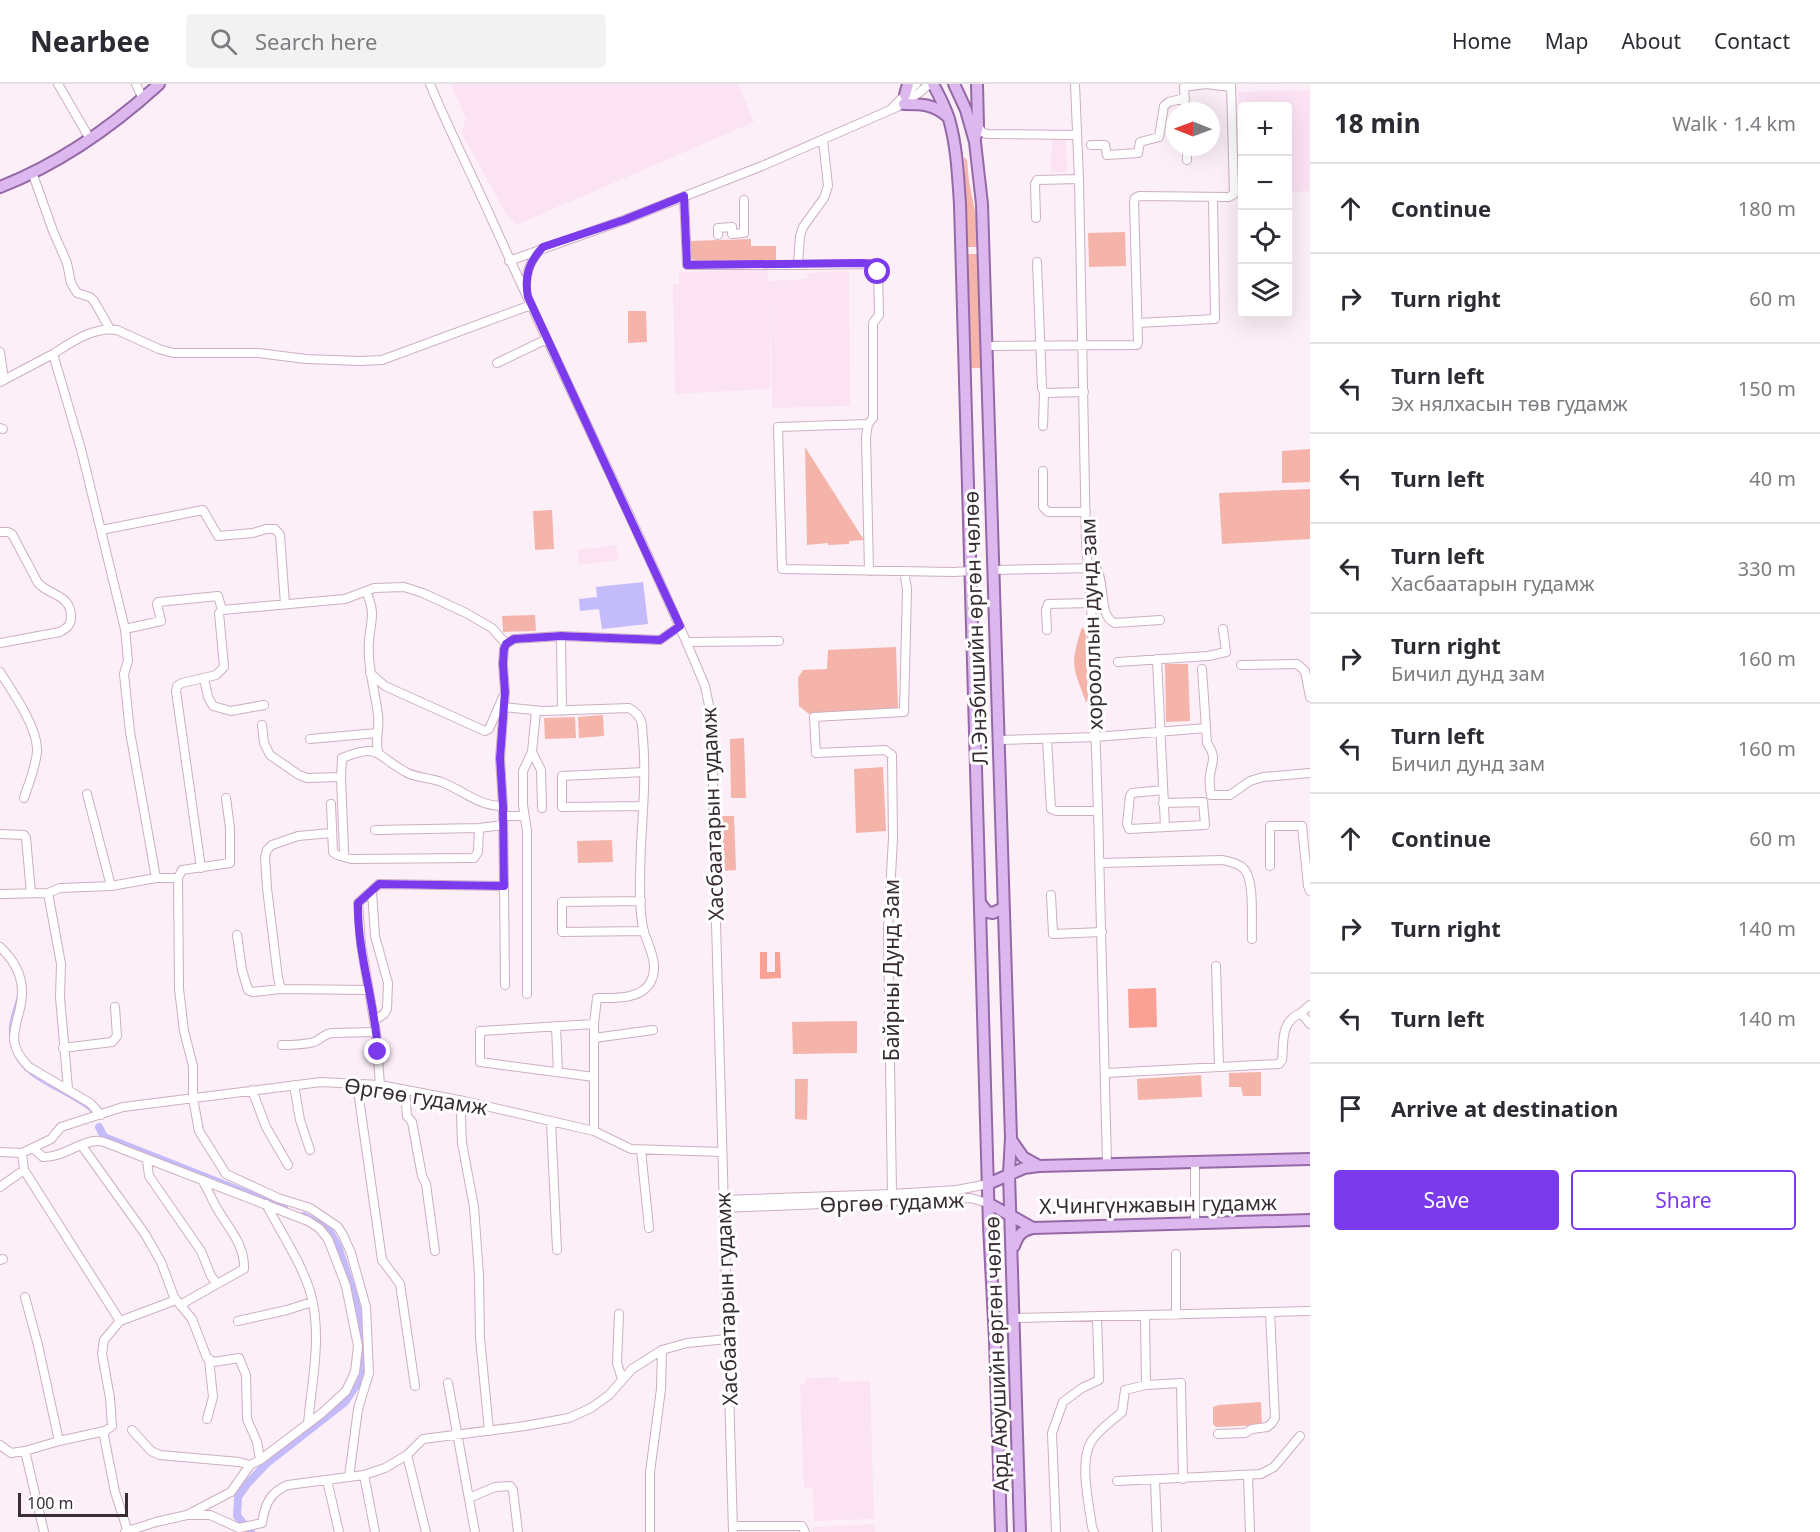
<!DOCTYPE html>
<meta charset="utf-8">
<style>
:root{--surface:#fff;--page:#f2f2f3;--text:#2b2b33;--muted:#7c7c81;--line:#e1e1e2;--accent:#7c3aed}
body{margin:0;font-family:"Noto Sans",sans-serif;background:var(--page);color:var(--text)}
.controls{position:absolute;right:18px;top:18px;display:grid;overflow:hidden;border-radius:6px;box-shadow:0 6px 24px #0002}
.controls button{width:54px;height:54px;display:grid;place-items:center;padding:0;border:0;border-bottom:2px solid var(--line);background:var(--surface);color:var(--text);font:30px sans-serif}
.compass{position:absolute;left:1166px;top:18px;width:54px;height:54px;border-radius:50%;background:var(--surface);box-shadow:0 6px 24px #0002;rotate:271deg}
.scale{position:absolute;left:18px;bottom:15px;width:110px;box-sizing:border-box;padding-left:6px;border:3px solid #392c35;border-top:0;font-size:16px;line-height:21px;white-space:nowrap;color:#392c35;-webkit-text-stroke:4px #fff;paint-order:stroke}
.stop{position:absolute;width:18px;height:18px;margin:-14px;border:4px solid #7c3aed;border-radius:50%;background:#fff}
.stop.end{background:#7c3aed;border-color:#fff;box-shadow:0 2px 6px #0008}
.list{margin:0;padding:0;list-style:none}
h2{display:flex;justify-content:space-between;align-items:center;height:78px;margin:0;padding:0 24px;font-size:26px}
h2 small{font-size:20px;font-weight:400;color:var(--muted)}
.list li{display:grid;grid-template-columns:39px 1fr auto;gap:18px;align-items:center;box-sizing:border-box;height:90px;padding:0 24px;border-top:2px solid var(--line)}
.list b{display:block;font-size:22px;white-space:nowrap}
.list p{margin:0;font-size:20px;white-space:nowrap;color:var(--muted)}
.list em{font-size:20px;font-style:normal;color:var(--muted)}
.actions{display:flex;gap:12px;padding:18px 24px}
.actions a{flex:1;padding:14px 0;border:2px solid var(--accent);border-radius:6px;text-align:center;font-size:21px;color:var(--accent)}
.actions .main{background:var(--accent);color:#fff}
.icon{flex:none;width:33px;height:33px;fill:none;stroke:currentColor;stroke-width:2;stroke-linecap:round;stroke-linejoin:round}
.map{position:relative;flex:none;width:1310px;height:1448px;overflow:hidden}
header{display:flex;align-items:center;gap:36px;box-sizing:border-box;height:84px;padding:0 30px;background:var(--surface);border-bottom:2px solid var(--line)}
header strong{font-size:28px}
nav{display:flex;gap:33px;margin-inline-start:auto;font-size:21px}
.search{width:420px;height:54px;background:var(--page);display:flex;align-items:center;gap:15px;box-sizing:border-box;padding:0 21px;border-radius:6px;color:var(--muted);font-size:22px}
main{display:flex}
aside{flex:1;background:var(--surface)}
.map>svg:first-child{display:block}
.built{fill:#fce3f3}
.green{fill:#f4b4aa}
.forest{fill:#fba094}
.water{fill:#c3bbfa}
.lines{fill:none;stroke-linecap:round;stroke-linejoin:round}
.stream{stroke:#c3bbfa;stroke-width:2}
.canal{stroke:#c3bbfa;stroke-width:8}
.minor-casing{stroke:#ceaec3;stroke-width:10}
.major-casing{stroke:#9568a6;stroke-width:14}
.minor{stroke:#fff;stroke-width:8}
.major{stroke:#ddb8ee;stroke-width:10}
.route{stroke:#7c3aed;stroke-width:8}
.labels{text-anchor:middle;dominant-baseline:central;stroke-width:6;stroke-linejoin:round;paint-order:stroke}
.street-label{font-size:21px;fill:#392c35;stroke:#fff}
</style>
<header>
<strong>Nearbee</strong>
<div class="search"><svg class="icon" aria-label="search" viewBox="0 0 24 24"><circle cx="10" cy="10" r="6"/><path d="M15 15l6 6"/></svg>Search here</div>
<nav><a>Home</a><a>Map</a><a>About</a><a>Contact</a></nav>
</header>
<main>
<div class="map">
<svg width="1310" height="1448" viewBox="0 0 1310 1448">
<rect width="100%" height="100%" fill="#fdeff8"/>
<!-- built -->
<path class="built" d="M451,0h287l16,38 -238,103 -10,-11 -45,-82 5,-13z
M1310,6v101l-22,2v-87h-46v81l-4,-95z
M1052,55h14l1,33h-16z
M767,185l2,14 1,-2 37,-2 1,-6 41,-2 1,135 -78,2 -2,-110v91l-95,5 -2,-110h6v-12z
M616,461l3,15 -40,5 -2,-15z
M839,1293v5l31,-1 4,138 -60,2 -1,-33h-9l-4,-104 6,-1v-5z
M875,1440v8h-62v-5z"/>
<!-- green -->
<path class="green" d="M964,73l3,3 2,21 7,36 2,30h-10z
M1125,148l1,34 -37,1 -1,-34z
M751,155v7h25v14l-82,2 -3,-5 -1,-16z
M968,170h10l3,114h-10z
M628,227h18l1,31 -19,1z
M805,363l59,93 -15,1v3l-21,1v-2l-21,2z
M1310,365v33l-28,1v-32z
M1310,405v50l-88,5 -3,-51z
M552,426l2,39 -19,1 -2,-39z
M535,531l1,16 -33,1 -1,-16z
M1082,543l4,5 2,70h-2c-14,-37 -16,-37 -4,-75z
M896,563l2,62 -89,5 -10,-8 -1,-28 5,-8 24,-1 1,-19z
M1165,580h23l2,57 -24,1z
M603,631l1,21 -25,2 -1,-21z
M575,633l1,21 -31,1 -1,-21z
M744,654l2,60h-15l-1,-59z
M883,683l3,64 -30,2 -2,-64z
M721,732h13l2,54 -13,1z
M612,756l1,22 -35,1 -1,-22z
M857,937v32l-64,1 -1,-32z
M1261,988v24h-18l-2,-9h-12v-14z
M1201,991l1,22 -64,3 -1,-21z
M795,995h13l-1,41 -12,-1z
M1261,1318l1,23 -46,2 -3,-3v-17l6,-2z"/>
<!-- forest -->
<path class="forest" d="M760,868h7v20h8v-20h5l1,26 -21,1z
M1156,904l1,39 -28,1 -1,-39z"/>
<!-- water -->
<path class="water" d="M643,498l5,42 -46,5 -3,-20 -19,2 -1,-12 18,-2 -1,-10z"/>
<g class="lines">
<!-- stream -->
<path class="stream" d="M11,956c-4,-14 3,-30 7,-44
M15,970c9,27 57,39 77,58"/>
<!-- canal -->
<path class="canal" d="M99,1043l5,10 180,71
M251,1448l-14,-16 1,-19 10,-14 19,-20 78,-61 16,-24 2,-37 -8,-43 -17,-52 -10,-17 -24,-13"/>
<defs>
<path id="minor" d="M58,0l32,55
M136,0l7,15
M430,0c19,46 42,91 62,136 70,156 147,308 213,466l7,34 2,131 19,681
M1075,0l4,95 7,364 5,60 7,208 9,353
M891,25l25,-25
M1185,27l-1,-24 22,-3 25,3
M978,42l4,6 5,2 90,1
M823,56l5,46 -4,12 -21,29 -3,9 -2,29 75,-1 5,8 1,43 -6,8v95l-5,6 -2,13 3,134
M1091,61h14l2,10 31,-2 2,-11 19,-5 5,-31 5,-4 16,-4
M1187,63v13
M32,88l21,59 14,32 4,20 6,10 13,4 4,4 16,28
M684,112l3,69h111
M1036,134l-1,-34 2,-4 42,-1
M718,151v-7l14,-1v7l12,-1v-33
M509,177l115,-41 138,-54 135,-59 22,-14 10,-9
M1037,178l5,126 2,5
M526,206c-1,-17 4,-29 15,-41
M1138,239l77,-4 -2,-122
M987,262l150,-1 1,-3 -4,-140 1,-4 4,-2 90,1 5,-3 -3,-110
M0,268l4,28
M53,270c19,-12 41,-28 64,-24l42,19 14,4h85l48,6 53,2 23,-1 149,-55
M497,279l50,-24
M0,298l53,-28 28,95 44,180 3,32 -4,13 6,58 26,146
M868,340l-90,3 4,142 172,3 16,-1
M1043,342l1,-33 40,-1
M0,344l3,1
M1043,387v36l5,5h38
M101,446l102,-20 15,26 35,-3 13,-4h9l5,6 5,69
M0,448h8l4,2 26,49c12,13 33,11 33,34 0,8 -4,11 -11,15l-60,11
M993,486l103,-2c10,15 2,49 19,55l45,-3
M366,507c10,24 5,26 3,50 -2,25 6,49 9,74 2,13 -3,23 0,37
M125,545l36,-8 -4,-17 1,-2 60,-6 4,14
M1047,546l-1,-20 2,-6 43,-1
M561,552l1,75
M687,558l92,-1
M1157,575l8,168
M1118,578l90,-6 18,-4 -3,-23
M1241,581l56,-1 8,7 5,26
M1202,585l5,74c10,15 5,18 3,32 -1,6 0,14 1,20h19l20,-14 13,-4 47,-4
M0,588c12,19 36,53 37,76 1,13 -9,37 -13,50
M370,589l15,13 100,45 4,-2 14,-32
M204,594l4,19 5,9 18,5 33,-6
M504,623l39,4 86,-3c5,3 10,7 12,13 2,5 1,13 2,18 3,35 0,71 -2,106 -1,24 -3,65 3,87 5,15 15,33 7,49 -9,19 -37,17 -54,17l-3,26v107
M262,641l2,18 6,12 29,20 8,3 34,-1 1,-19c38,-15 32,-4 62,13 12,8 27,6 40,12 21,9 35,23 59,23
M310,655l67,-6
M1047,655l4,70 6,2h41
M999,656l97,-3 110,-9
M532,668l9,18 1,38
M341,693l3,75
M1163,706l-31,3 -2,3 -3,28 2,5 76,-4 -2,-23 -40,1
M87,710l24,92
M226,714l4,30v35l-48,7 -4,8 1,111 5,42 9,35v32l6,33 27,43 52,24 32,10 28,19 5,8 8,18 15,54 3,66 -11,36 -9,68
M331,720l2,48 4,3 14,4 123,-1 4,-6 1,-24
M643,722l-81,1v-31l82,-4
M503,732h21
M375,746l104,-2 24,-3
M331,749l-33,3 -26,9 -5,5 -2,7 2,31 11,90 3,11 88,1
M0,750l24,1 2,3 5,55
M1100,779l123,-3c7,2 16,3 21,9 11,11 7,54 8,70
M1270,782v-40h32l6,60 2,5
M201,784l-25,-177 1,-5 5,-3 34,-8 8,-8 -5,-54 3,-3 123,-11 29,-11 30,-1 19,6 43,20 26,15 14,16
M504,802l1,99
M372,807l3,45 13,47 -1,26 -3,5 -9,6
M48,809l13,71 -1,33 8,92
M0,810l48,-1 12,-5 51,-2 45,-8h22
M1051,811l2,39 49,-2
M641,817l-79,1v30l82,-1
M237,851l5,35 6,20 5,2 28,-3
M0,863c13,12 22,26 22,45 0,31 -22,46 7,75l61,36 11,12
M1216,882l3,101
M527,910v-163l-4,-26v-34l9,-19 4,-41
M1301,929l9,-8
M556,942l2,46
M594,954l59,-8
M282,961c11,0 21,0 32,-3 7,-3 10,-8 18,-9l44,-1
M63,964l49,-6 5,-6 -2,-29
M1106,989l173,-9 3,-4c2,-19 -2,-38 19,-47l9,11
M594,993l-114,-15v-31l114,-7
M357,1000l25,176 18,24 15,102
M294,1001l6,35 10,30
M380,1001l-4,-53 -15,-88 -3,-41 21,-19 125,2 -1,-80 -3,-48 5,-66 -2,-28 1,-15 2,-5 8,-5 47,-3 99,4 20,-14
M252,1006l14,37 22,38
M405,1007l2,25 5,6 10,54 4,8 9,67
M464,1017l-3,15 1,27 12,64 5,68 1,63 9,93
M551,1037l6,129
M82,1062l63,88 16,28 13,35 18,22 15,39 7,4 25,-4 7,17 1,44 10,23 3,18
M34,1065l9,8c20,1 40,-18 56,-16 7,1 16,5 23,8l186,72 11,7 9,11 18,47 12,60 -3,26 -9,19 -24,22 -62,47 -10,5 -19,27 -44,23
M641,1066l8,78
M0,1068l22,1 29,-14 10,-12 62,-20 198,-25 59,3 84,16 130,30 37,18 91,3
M22,1069l2,17 96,151
M147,1076l2,16 52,75 10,25 6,8 27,-15c1,-26 -17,-42 -29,-64 -4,-8 -8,-17 -13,-25
M1195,1078v61
M0,1103l24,-17
M892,1110l-4,-264 5,-92 -1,-83 -7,-5 -69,3 -2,-36 90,-5 3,-123 -3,-18
M723,1116l169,-6 65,-4 31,-6
M266,1120c15,29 37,61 45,91 11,40 1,87 -3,128
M723,1124l247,-10 18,5
M0,1176l3,-1
M180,1221l37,-21
M619,1230l-2,49 5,16
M1176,1231v-61
M1145,1232l1,69
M1015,1234l295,-7
M238,1237l49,-11 25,-8
M448,1299l27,149
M207,1335l6,-22 -4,-38
M132,1346l19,21 9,4 79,7 11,3
M1218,1350l27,-1 7,-4 15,-2 5,-4 3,-5 -5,-106
M59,1357l46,-10
M0,1361l11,8 14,-2 34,-10 -21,-96 -13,-48
M25,1367l19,81
M407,1371l19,77
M364,1391l11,57
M1248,1391l2,57
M327,1396l12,52
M1155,1396l2,52
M1117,1397l144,-7 13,-7 26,-31
M469,1414l26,-11 15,-1 3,4 5,42
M733,1442h69l3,6
M125,1448l31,-10 31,-7h23l29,13 23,-5c3,-19 8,-31 26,-38l76,-10 21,-7 22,-13 16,-16 102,-13 44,-8 22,-10 18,-13 23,-26 30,-19 25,-7 40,-4
M128,1448l-13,-40 -11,-56 1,-5 7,-5 -2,-28 -8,-44 2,-14 16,-19 56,-21
M650,1448v-60l11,-83 1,-39
M1056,1448l-4,-99 11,-31 19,-14 17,-8 -2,-63
M1094,1448l-2,-5c-3,-23 -13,-65 -1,-85 7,-12 21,-21 31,-30l3,-22 21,-5 35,-2 2,96"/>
<path id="major" d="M933,0c6,11 12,23 16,35 8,28 9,57 11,85l29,1022 6,114 6,192
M954,0l12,26 9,32 7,62 29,934 -2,36 11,358
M905,11l3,-11
M904,20c18,0 30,0 44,13
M975,55l3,-13 -1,-42
M0,103c59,-23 113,-61 159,-103
M981,820l6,8 6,1 10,-5
M1012,1057l11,16 16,9
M988,1100l36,-16 15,-2 271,-7
M988,1119l45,25
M1014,1162c4,-11 7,-15 19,-18l277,-8"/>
</defs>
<!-- minor casing -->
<use href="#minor" class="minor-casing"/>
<!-- major casing -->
<use href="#major" class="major-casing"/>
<!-- minor -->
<use href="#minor" class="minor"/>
<!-- major -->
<use href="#major" class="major"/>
</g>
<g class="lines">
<!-- route -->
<path class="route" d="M378,968c-3,-50 -21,-99 -20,-149l21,-19 125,2 -1,-80 -3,-48 5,-66 -2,-28 1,-15 2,-5 8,-5 47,-3 99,4 20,-14 -152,-329c-4,-21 1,-35 15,-50l81,-27 60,-24 3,69 175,-2 11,1 5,8"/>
</g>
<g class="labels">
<!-- street labels -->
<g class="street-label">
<text transform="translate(1091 540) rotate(-92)">хорооллын дунд зам</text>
<text transform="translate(975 544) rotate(-92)">Л.Энэбишийн өргөн чөлөө</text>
<text transform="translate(712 730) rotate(-92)">Хасбаатарын гудамж</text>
<text transform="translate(891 886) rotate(-90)">Байрны Дунд Зам</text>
<text transform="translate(416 1012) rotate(9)">Өргөө гудамж</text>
<text transform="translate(892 1118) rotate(-2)">Өргөө гудамж</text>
<text transform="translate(1158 1120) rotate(-1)">Х.Чингүнжавын гудамж</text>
<text transform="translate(726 1215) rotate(-92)">Хасбаатарын гудамж</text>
<text transform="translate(996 1270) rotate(-92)">Ард Аюушийн өргөн чөлөө</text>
</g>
</g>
</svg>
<div class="controls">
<button>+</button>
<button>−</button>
<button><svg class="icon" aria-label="locate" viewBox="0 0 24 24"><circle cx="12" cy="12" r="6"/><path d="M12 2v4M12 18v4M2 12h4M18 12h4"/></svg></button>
<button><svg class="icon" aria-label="layers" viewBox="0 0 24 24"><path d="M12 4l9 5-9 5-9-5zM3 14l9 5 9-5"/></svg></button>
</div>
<svg class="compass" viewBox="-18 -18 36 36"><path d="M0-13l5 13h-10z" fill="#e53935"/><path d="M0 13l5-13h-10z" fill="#7c7c81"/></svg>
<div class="scale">100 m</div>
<div class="stop" style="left:878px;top:188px"></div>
<div class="stop end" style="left:378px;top:968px"></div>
</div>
<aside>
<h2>18 min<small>Walk · 1.4 km</small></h2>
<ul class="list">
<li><svg class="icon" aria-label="ahead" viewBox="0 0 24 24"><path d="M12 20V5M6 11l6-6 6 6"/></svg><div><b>Continue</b></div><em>180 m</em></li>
<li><svg class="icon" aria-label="right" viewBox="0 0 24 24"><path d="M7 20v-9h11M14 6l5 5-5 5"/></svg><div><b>Turn right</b></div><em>60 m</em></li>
<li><svg class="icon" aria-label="left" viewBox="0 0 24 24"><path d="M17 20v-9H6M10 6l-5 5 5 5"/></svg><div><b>Turn left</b><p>Эх нялхасын төв гудамж</p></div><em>150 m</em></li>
<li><svg class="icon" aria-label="left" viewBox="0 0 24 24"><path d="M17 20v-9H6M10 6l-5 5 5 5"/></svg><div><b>Turn left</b></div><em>40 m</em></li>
<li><svg class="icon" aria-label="left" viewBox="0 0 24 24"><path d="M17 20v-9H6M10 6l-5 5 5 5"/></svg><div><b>Turn left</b><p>Хасбаатарын гудамж</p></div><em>330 m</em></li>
<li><svg class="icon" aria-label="right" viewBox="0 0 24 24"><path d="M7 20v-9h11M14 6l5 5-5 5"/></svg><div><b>Turn right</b><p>Бичил дунд зам</p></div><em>160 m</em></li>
<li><svg class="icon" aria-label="left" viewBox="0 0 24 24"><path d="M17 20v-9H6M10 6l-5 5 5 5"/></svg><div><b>Turn left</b><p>Бичил дунд зам</p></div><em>160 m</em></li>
<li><svg class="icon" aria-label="ahead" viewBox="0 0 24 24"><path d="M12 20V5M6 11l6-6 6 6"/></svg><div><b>Continue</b></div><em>60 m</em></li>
<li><svg class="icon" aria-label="right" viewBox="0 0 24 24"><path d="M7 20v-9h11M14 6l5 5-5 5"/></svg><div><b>Turn right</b></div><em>140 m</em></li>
<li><svg class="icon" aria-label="left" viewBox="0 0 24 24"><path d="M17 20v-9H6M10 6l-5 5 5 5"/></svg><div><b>Turn left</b></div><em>140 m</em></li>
<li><svg class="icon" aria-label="arrive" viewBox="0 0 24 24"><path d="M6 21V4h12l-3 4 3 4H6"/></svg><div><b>Arrive at destination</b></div></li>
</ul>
<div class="actions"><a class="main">Save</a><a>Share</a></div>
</aside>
</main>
